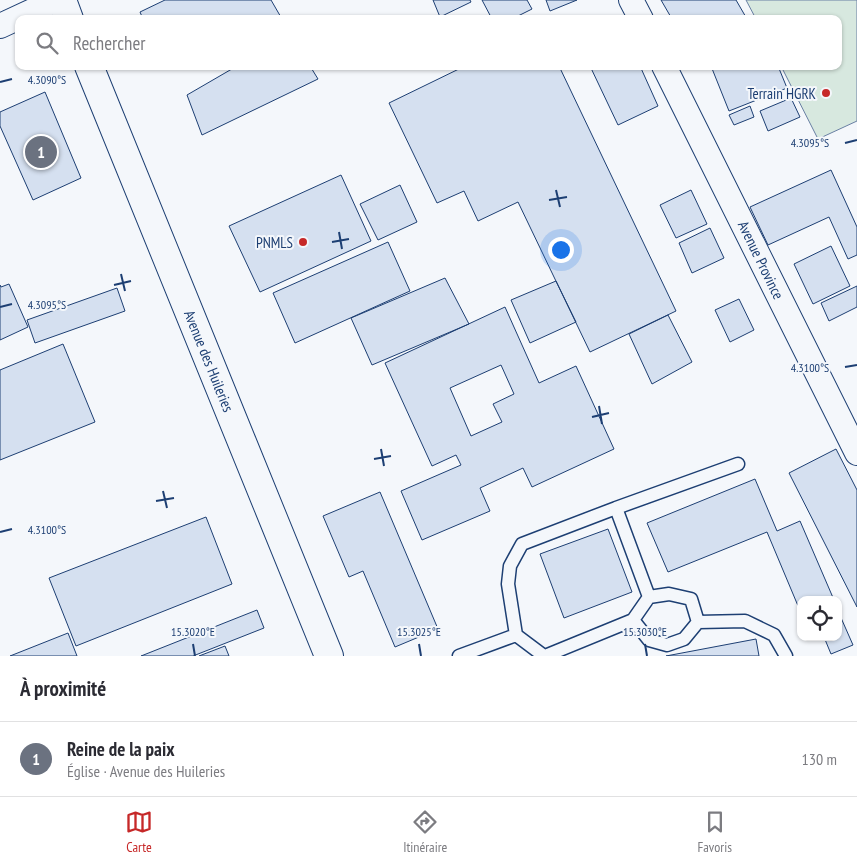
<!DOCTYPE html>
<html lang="fr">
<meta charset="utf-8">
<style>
:root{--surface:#fff;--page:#f7f7f7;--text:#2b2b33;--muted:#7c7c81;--line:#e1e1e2;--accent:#c62828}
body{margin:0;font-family:"PT Sans Narrow",sans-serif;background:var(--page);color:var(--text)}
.controls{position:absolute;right:15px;bottom:15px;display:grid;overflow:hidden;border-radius:10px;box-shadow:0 1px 4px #0004}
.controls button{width:45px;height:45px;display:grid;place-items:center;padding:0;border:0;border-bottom:1px solid var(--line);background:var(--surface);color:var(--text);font:25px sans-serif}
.you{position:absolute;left:560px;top:249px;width:18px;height:18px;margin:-12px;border:4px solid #fff;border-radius:50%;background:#1a73e8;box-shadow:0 0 0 8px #1a73e833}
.badge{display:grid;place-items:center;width:32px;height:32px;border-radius:50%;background:var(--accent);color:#fff;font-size:16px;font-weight:700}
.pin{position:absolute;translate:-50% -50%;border:2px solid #fff;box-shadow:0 1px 5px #0006}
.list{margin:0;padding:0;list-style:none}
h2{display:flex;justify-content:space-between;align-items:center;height:65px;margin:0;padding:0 20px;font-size:21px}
h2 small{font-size:16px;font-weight:400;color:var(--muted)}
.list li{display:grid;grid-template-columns:32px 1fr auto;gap:15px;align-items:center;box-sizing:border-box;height:75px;padding:0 20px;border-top:1px solid var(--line)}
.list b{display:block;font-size:19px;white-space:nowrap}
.list p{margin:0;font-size:16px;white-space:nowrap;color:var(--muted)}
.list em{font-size:16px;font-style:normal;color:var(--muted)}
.icon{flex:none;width:28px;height:28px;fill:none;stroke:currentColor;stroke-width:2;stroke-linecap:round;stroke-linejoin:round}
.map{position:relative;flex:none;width:857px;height:656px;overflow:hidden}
.search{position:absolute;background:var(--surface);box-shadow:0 1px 4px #0004;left:15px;right:15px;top:15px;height:55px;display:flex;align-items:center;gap:12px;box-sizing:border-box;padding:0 18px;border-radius:10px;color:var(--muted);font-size:19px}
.sheet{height:140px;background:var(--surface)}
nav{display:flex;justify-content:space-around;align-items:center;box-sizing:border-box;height:70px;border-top:1px solid var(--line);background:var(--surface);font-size:14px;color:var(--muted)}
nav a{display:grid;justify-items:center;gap:2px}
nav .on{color:var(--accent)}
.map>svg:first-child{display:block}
.green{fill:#d7e8df;stroke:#687fa3}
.building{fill:#d5e0f0;stroke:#1d3f73;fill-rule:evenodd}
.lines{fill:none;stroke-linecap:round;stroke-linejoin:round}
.service-casing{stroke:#1d3f73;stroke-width:15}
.minor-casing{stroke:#1d3f73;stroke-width:26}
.secondary-casing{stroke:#1d3f73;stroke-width:30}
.service{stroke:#f4f7fb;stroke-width:12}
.minor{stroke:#f4f7fb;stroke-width:24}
.secondary{stroke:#f4f7fb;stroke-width:28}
.ticks{fill:none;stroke:#1d3f73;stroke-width:2}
.poi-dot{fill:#c62828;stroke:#f4f7fb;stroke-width:2}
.labels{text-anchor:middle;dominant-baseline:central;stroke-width:4;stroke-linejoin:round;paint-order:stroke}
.poi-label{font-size:15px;fill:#1d3f73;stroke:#f4f7fb;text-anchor:end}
.street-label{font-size:15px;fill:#1d3f73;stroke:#f4f7fb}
.ticks-label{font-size:12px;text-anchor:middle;fill:#1d3f73;stroke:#f4f7fb;stroke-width:4;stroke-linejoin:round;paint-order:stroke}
</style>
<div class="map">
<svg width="857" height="656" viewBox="0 0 857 656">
<rect width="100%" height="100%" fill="#f4f7fb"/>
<!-- green -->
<path class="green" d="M746,0h111v121l-39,18 -37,-73h57v-47h-82z"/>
<!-- building -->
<path class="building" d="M165,0h106l11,19h-139l-3,-7z
M433,0h37l1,2 -31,15z
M482,0h45l5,9 -20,10h-20z
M546,0h31l-27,11z
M661,0h75l11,19h-75z
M237,66h73l8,13 -116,56 -15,-40z
M465,66h94l117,245 -86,41 -72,-150 -40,19 -14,-30 -27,12 -48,-100z
M590,66h50l18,40 -40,19z
M711,66h67l9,22 -58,23z
M45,92l36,86 -48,22 -33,-74v-14z
M791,98l9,19 -32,14 -8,-20z
M750,106l4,11 -20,8 -5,-10z
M831,170l26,57v28l-9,4 -19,-42 -61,28 -18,-38z
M341,175l30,66 -111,51 -31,-66z
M400,185l17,37 -39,18 -18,-36z
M691,190l16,34 -31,14 -16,-33z
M710,228l14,30 -32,15 -13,-30z
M388,242l22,49 -115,52 -22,-50z
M831,246l19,40 -37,18 -19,-40z
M445,278l24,46 -97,41 -21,-47z
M556,281l20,41 -46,21 -19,-43z
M9,284l19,43 -28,13v-55l1,2z
M857,286v21l-28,14 -8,-18z
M117,288l8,23 -90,32 -8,-23z
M739,299l15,31 -24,12 -15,-32z
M505,307l34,76 37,-17 38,83 -82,38 -9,-19 -43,20 10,23 -68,29 -21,-49 60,-26 -5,-10 -24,11 -47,-103zM501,365l13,29 -21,10 9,18 -31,14 -21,-48z
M668,315l24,47 -40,22 -23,-50z
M63,344l32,78 -95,38v-90z
M836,449l21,41v117l-68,-134z
M755,479l22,52 23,-10 34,79h-33v13l-34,-81 -99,40 -21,-49z
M380,492l58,137 -43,18 -32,-76 -14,6 -26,-61z
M206,517l26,67 -156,62 -27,-68z
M608,529l24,63 -68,26 -24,-64z
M257,610l7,18 -71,28h-52z
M838,611l15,34 -22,9 -7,-17h14z
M68,633l9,23h-67z
M756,639l3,17h-93z
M225,646l4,10h-30z"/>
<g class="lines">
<defs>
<path id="service" d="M616,508l122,-44
M633,620l16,20 18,5 17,-6 14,-17 -7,-23 -22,-5 -20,3
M698,622l47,-1 29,14 12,21
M459,656l57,-21
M544,656l-28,-21 -8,-51 2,-18 12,-22 94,-36 33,89 -16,23 -88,36"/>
<path id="minor" d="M631,0l10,19
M0,26l56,-26
M664,66l193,387"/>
<path id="secondary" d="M62,0l7,19
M89,66l240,590"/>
</defs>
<!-- service casing -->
<use href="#service" class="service-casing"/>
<!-- minor casing -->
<use href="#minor" class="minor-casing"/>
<!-- secondary casing -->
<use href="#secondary" class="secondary-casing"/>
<!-- service -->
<use href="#service" class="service"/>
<!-- minor -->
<use href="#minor" class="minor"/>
<!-- secondary -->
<use href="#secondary" class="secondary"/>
</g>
<!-- ticks -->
<path class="ticks" d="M0,82l12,-3M845,143l12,-3M556,190l4,17M549,200l18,-3M339,232l3,17M332,242l17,-3M121,274l4,17M114,285l17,-4M0,307l12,-3M845,367l12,-2M599,406l3,18M592,417l17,-4M381,449l3,17M374,459l17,-3M163,491l4,17M156,501l18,-3M0,532l12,-3M193,644l2,12M419,644l2,12M645,644l2,12"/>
<!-- markers -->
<g class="poi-dot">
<circle cx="826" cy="93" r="5"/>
<circle cx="303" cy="242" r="5"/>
</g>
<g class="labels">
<!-- poi labels -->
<g class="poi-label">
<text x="816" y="93">Terrain HGRK</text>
<text x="293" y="242">PNMLS</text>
</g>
<!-- street labels -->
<g class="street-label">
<text transform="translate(761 260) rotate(64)">Avenue Province</text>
<text transform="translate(209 361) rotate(68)">Avenue des Huileries</text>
</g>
</g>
<g class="ticks-label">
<text x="47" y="84">4.3090°S</text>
<text x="810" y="147">4.3095°S</text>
<text x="47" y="309">4.3095°S</text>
<text x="810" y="372">4.3100°S</text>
<text x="47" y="534">4.3100°S</text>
<text x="193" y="636">15.3020°E</text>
<text x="419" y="636">15.3025°E</text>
<text x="645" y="636">15.3030°E</text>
</g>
</svg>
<div class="controls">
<button><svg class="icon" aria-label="locate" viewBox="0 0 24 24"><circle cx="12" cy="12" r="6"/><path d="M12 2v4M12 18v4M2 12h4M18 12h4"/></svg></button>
</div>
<div class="you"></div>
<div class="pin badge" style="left:41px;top:152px;background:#6b7280">1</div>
<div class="search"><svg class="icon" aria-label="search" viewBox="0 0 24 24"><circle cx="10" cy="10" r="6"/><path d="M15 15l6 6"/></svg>Rechercher</div>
</div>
<section class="sheet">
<h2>À proximité<small></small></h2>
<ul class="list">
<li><span class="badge" style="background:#6b7280">1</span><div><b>Reine de la paix</b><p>Église · Avenue des Huileries</p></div><em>130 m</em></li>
</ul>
</section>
<nav>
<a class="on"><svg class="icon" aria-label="map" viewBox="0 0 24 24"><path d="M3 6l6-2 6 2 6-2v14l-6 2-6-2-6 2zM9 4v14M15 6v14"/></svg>Carte</a>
<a><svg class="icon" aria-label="directions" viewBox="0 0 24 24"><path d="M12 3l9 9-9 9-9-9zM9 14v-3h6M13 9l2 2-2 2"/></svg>Itinéraire</a>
<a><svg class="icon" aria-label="saved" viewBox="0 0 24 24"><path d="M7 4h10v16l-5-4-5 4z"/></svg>Favoris</a>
</nav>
